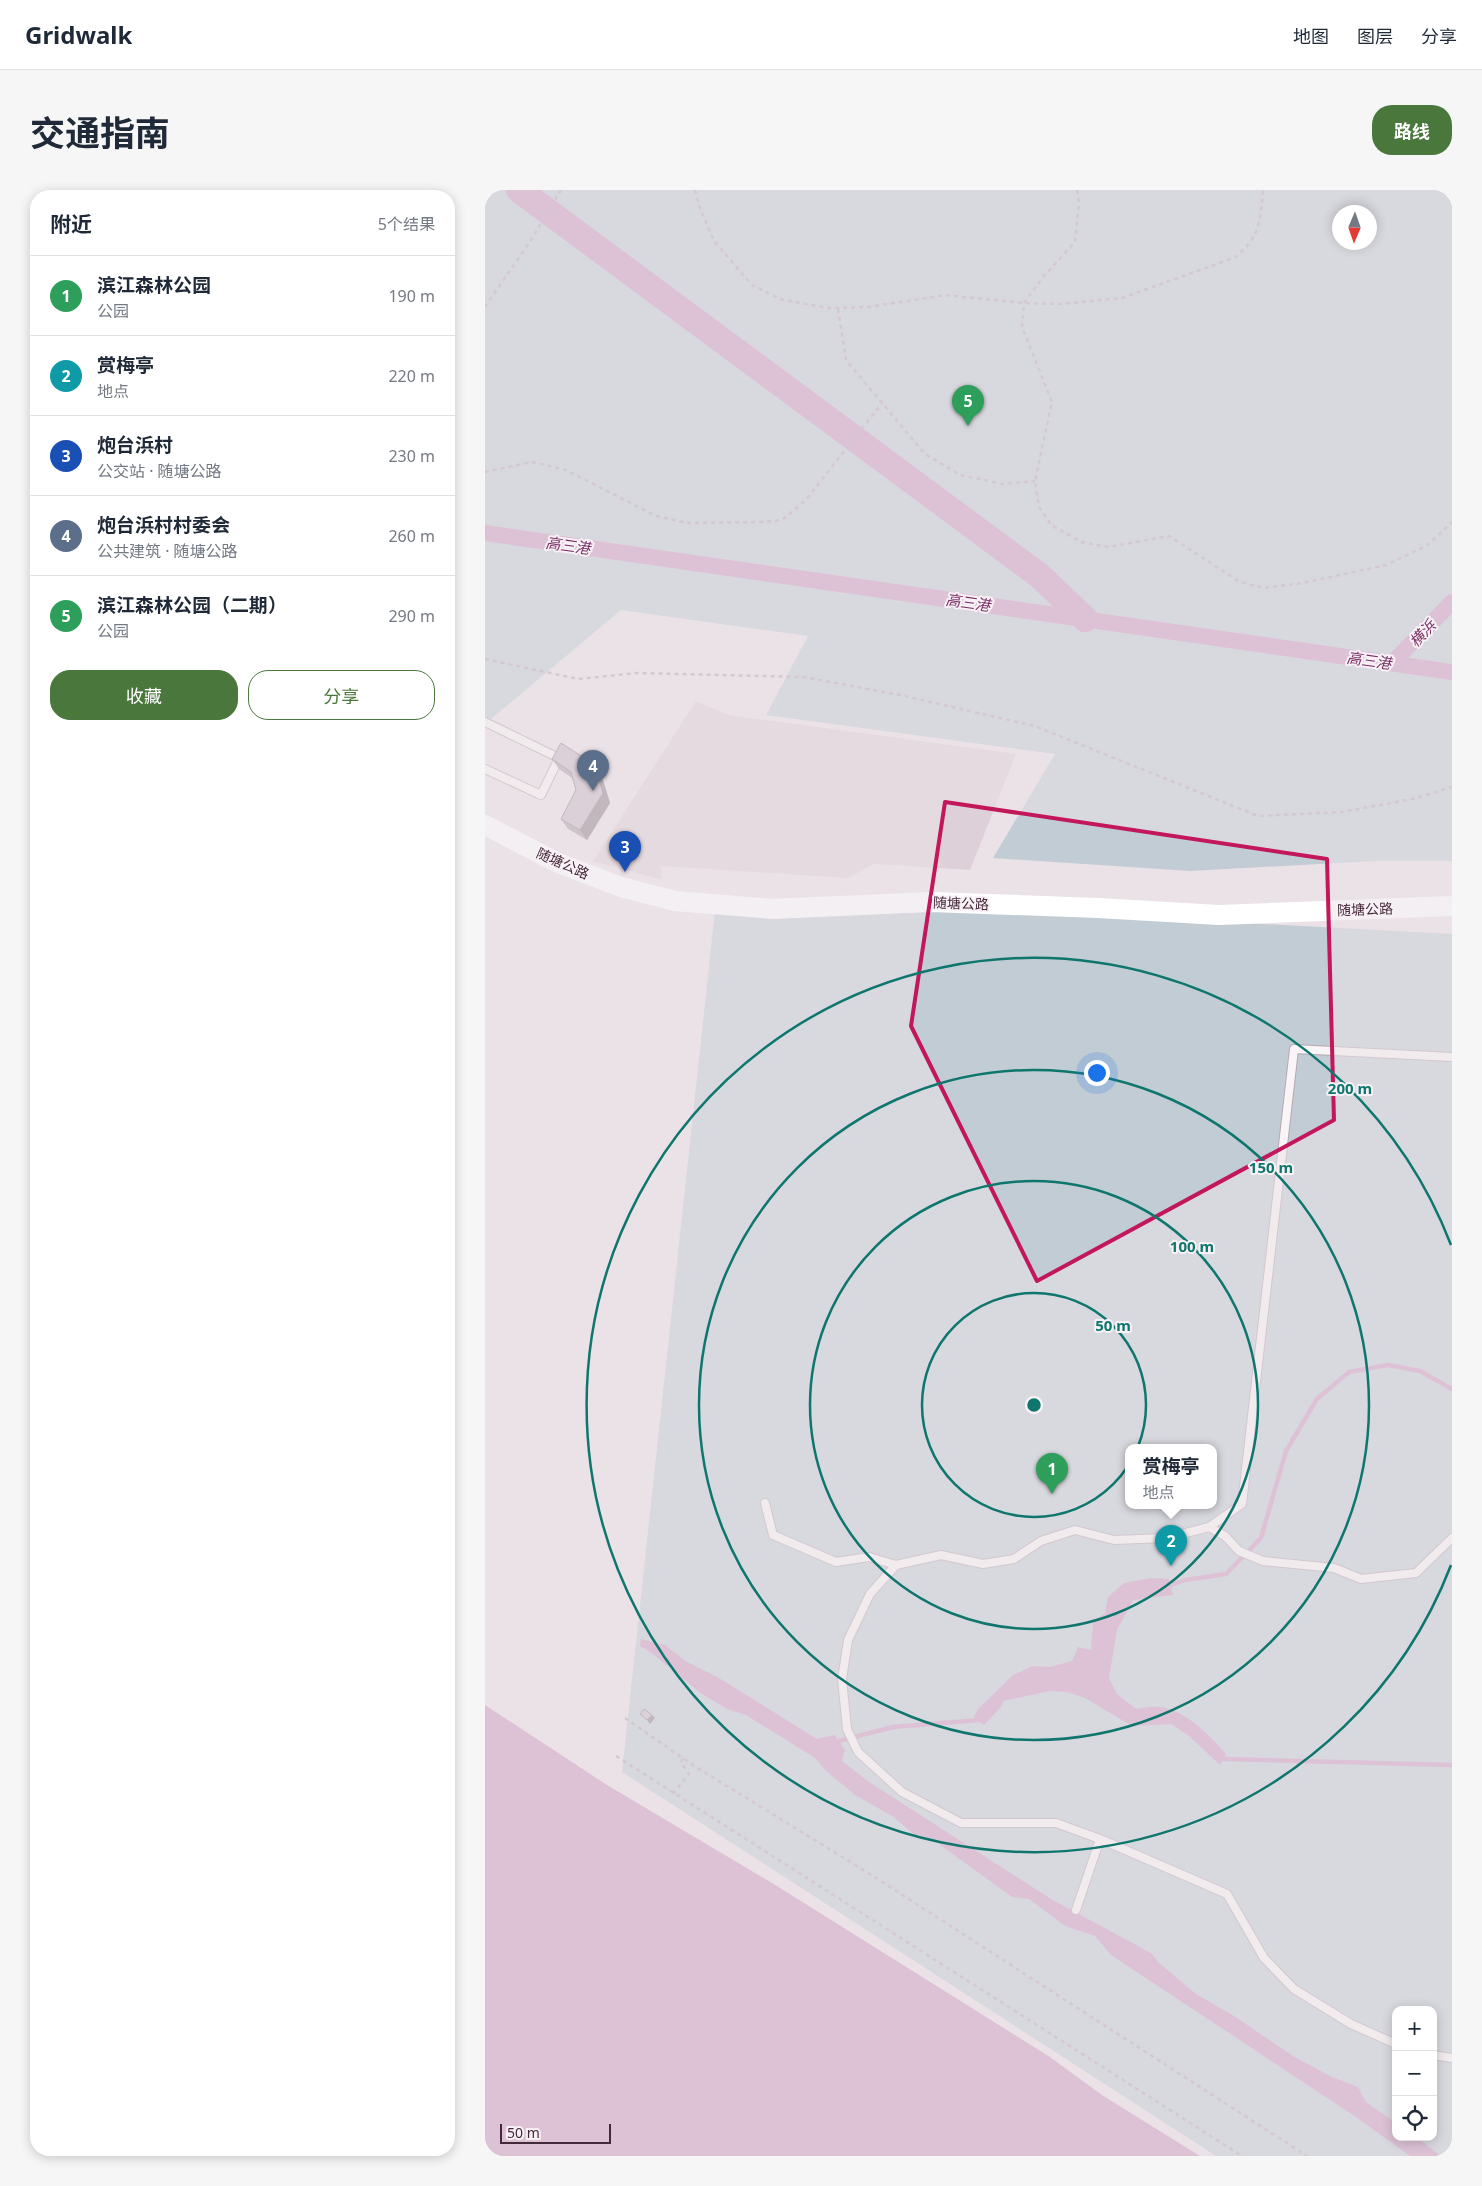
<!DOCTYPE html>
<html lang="zh">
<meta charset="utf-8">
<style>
:root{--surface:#fff;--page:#f6f6f7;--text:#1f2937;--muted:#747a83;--line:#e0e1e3;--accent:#4a773b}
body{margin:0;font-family:"Noto Sans","Noto Sans SC",sans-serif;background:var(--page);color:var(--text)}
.controls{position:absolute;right:15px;bottom:15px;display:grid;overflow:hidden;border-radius:10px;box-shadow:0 2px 12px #0003}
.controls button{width:45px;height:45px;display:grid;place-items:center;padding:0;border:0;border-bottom:1px solid var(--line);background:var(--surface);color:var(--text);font:25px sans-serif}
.compass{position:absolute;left:847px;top:15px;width:45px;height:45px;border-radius:50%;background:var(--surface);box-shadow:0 2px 12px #0003;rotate:182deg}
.scale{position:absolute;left:15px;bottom:12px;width:111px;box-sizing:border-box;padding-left:5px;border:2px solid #44293a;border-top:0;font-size:14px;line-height:18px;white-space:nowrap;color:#44293a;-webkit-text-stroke:4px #f8f2f6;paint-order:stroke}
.you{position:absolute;left:611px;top:882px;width:18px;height:18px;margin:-12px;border:4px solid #fff;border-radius:50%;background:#1a73e8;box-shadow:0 0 0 8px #1a73e833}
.badge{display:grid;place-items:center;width:32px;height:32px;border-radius:50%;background:var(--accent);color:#fff;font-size:16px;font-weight:700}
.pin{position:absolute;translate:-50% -41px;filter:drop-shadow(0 1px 2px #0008)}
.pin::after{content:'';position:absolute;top:26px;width:18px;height:15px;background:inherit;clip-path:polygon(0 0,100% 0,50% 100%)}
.popup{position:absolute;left:640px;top:1254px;width:92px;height:65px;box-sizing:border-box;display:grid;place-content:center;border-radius:10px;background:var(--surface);filter:drop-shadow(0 1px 4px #0005);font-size:16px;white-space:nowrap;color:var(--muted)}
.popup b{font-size:19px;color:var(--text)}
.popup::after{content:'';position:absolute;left:50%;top:100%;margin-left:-10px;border:10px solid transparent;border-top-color:var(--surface)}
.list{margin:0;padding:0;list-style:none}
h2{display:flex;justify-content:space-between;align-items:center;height:65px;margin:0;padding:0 20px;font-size:21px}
h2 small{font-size:16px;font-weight:400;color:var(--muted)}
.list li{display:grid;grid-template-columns:32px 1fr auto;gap:15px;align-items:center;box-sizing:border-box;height:80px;padding:0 20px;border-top:1px solid var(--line)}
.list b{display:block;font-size:19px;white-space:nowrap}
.list p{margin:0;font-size:16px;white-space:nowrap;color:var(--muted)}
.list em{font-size:16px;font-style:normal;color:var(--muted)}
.actions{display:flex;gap:10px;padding:15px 20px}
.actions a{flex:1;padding:11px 0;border:1px solid var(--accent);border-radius:20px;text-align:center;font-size:18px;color:var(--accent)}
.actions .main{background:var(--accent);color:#fff}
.icon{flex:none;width:28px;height:28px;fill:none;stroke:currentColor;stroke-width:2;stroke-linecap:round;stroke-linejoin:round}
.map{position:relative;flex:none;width:967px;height:1966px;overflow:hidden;border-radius:20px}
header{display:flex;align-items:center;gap:30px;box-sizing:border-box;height:70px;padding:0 25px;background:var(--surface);border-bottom:1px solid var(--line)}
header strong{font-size:24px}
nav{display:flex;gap:28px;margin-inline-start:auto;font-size:18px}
.intro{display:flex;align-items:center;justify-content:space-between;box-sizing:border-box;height:120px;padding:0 30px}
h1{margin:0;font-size:35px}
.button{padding:12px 22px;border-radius:20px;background:var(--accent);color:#fff;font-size:18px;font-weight:700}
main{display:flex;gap:30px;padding:0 30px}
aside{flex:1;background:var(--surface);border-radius:20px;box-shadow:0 2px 12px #0003}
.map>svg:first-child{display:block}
.built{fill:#ddd0d8}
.green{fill:#c2ccd5;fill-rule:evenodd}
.water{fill:#cd9bc1}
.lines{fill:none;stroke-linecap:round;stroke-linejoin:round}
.stream{stroke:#cd9bc1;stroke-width:4.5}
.canal{stroke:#cd9bc1;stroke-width:16}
.river{stroke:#cd9bc1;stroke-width:26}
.lane-casing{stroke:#b6a7b0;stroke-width:10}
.path{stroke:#b8acb3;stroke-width:2.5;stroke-dasharray:4 4;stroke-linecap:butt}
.lane{stroke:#f9f5f7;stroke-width:8}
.secondary{stroke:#fff;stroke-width:20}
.wall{fill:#afa1aa}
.shaded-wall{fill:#8e838b}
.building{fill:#cbbbc6;stroke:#8e838b}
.marked{fill:none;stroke:#c2185b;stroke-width:4;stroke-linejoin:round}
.ring{fill:none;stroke:#0f766e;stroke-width:2.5}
.labels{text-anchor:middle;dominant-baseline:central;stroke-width:4;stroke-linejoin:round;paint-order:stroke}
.street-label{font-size:14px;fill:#44293a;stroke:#f8f2f6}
.water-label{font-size:15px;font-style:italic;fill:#7b3065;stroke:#f8f2f6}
.centre{fill:#0f766e;stroke:#f8f2f6;stroke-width:2.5}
.ring-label{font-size:15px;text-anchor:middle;font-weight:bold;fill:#0f766e;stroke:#f8f2f6;stroke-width:4;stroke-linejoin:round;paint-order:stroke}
</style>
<header>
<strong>Gridwalk</strong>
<nav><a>地图</a><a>图层</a><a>分享</a></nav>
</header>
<div class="intro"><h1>交通指南</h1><a class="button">路线</a></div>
<main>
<aside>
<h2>附近<small>5个结果</small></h2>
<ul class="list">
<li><span class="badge" style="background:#2e9e5b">1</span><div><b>滨江森林公园</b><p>公园</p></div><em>190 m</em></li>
<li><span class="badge" style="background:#0f9aa8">2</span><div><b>赏梅亭</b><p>地点</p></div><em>220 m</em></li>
<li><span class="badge" style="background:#1a4fb4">3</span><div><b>炮台浜村</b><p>公交站 · 随塘公路</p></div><em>230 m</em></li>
<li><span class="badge" style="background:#5c6f8a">4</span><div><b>炮台浜村村委会</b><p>公共建筑 · 随塘公路</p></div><em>260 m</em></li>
<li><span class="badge" style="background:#2e9e5b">5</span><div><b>滨江森林公园（二期）</b><p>公园</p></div><em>290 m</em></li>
</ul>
<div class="actions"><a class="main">收藏</a><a>分享</a></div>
</aside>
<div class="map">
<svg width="967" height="1966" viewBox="0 0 967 1966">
<rect width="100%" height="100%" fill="#ebe2e8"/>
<!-- built -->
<path class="built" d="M211,511l32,14 288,39 -46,116 -96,-6 -26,14 -187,-12 1,14 -69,-19z"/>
<!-- green -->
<path class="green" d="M0,0h967v671h-77l-185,10 -197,-13 62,-104 -289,-39 42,-79 -187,-26 -136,114zM854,22h30v30h-30z
M381,713l586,31v1222h-236l-594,-384 93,-861zM644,1257h84v58h-84zM911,1820h37v127h-37z"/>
<!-- water -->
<path class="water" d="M666,1388l18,1 4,16 -40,5 -16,30 -8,48 8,16 19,15c7,-1 16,-3 24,-2 25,3 51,29 66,47l-6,11 -31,-29 -18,-12 -39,2 -47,-28 -18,-6 -17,-1 -47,10 -1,5 -18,19 -10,-8 4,-8 35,-34 20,-9 17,1 22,-6 6,-14 13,3 2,-29 12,-8 3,-16 16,-14z
M156,1449l24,6 22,17 32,16 98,61 18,-4 10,15 -3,11 27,21 182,117 100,54 8,10 37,31 38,22 59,40 39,21 26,10 8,15 30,21v14h20l25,19h-31l-54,-39 -245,-162 -16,-19 -30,-10 -36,-27 -17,-2 -80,-58 -16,-3 -24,-20 -37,-21 -29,-24 -11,-13 -69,-43 -19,-6 -28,-17 -46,-38 -13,-8z
M0,1515l122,80 170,101 273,171 52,38 98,61h-715z"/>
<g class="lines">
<!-- stream -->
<path class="stream" d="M686,1395l14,-5 41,-6 35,-36 25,-87 31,-52 32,-27 39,-7 32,6 32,18
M354,1551l54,-14 86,-7
M738,1569l229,6"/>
<!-- canal -->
<path class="canal" d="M0,343l967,139
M907,473l60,-61"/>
<!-- river -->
<path class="river" d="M34,0l521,386 45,43"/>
<defs>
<path id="lane" d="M0,532l74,36 -18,37 -56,-26
M280,1313l8,32 63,27 33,-5 27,8
M724,1337l33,-23 52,-455 158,8
M591,1720l24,-71
M911,1854l-45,-20 -57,-35 -30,-31 -37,-64 -127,-55 -44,-16h-95l-59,-31 -44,-40 -11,-23 -5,-50 6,-39 22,-46 26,-29 45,-10 42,9 31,-5 27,-18 34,-11 39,10 52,-2 43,-11 16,9 14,15 24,10 71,7 27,11 55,-6 36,-35
M948,1865l19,3"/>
</defs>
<!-- lane casing -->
<use href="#lane" class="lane-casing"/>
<!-- path -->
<path class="path" d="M210,0l4,16 15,35 38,44 28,14 48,9 41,-1 76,-12 79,8 36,1 62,-6 114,-41c25,-22 24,-36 27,-67
M592,0l2,14 -4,38 -32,35 -19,26 -2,24 30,75 -17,79 4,26 12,18 30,17 28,5 60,-11 71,46 24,6 38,-5 84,-18 42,-20 24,-23
M0,117l46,-67 30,-50
M353,119l8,51 79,94 35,21 43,9 32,-3
M0,282l47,-10 34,8 90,46 32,7 74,-1 20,-2 23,-19 77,-98
M0,469l93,20 59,-6 167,4 96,18 135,31 223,90 83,-4 72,-13 39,-12
M140,1528l68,47 180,111 434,280
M131,1566l626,400
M188,1604l16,-20 -8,-11 2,-5"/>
<!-- lane -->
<use href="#lane" class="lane"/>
<!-- secondary -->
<path class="secondary" d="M0,635l71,37 65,25 54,14 97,8 159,-7 167,6 121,7 233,-9"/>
</g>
<!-- wall -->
<path class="wall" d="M67,569l42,5 7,10 9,29 -23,37 -19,-11 -7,-10 15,-29 -4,-12 -13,-9z"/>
<!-- shaded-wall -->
<path class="shaded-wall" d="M109,574l7,10 9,29 -23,37 -7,-10z
M167,1525l3,3 -5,6 -3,-4z"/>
<!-- building -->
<path class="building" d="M76,553l33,21 9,29 -23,37 -19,-11 15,-29 -5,-18 -19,-13z
M159,1519l8,6 -5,5 -7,-6z"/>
<!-- marked area -->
<path d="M0 0H967V1966H0ZM460,612l382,57 7,261 -297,161 -126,-255z" fill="#ebe2e8" fill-opacity=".55" fill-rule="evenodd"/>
<path class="marked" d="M460,612l382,57 7,261 -297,161 -126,-255z"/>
<!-- distance rings -->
<g class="ring">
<circle cx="549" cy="1215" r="112"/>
<circle cx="549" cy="1215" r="224"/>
<circle cx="549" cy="1215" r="335"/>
<path d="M966 1375A447 447 0 1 1 966 1055"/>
</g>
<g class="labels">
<!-- street labels -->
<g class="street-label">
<text transform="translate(78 673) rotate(24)">随塘公路</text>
<text transform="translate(476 713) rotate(2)">随塘公路</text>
<text transform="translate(880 719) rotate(-2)">随塘公路</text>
</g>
<!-- water labels -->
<g class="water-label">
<text transform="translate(83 355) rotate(8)">高三港</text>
<text transform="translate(483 412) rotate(8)">高三港</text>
<text transform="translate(937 443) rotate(-46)">横浜</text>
<text transform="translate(884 470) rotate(8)">高三港</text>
</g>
</g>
<circle cx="549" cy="1215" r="8" class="centre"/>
<g class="ring-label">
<text x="865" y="904">200 m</text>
<text x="786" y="983">150 m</text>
<text x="707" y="1062">100 m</text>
<text x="628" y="1141">50 m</text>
</g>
</svg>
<div class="controls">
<button>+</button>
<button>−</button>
<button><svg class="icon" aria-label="locate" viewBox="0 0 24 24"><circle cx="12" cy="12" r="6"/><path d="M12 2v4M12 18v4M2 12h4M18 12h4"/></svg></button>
</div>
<svg class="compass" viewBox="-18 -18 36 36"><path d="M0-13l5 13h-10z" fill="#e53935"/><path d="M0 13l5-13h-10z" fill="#747a83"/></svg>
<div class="scale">50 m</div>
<div class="you"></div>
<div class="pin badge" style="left:567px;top:1304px;background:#2e9e5b">1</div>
<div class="pin badge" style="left:686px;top:1376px;background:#0f9aa8">2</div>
<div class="popup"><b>赏梅亭</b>地点</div>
<div class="pin badge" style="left:140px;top:682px;background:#1a4fb4">3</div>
<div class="pin badge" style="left:108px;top:601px;background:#5c6f8a">4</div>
<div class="pin badge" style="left:483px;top:236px;background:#2e9e5b">5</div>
</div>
</main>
